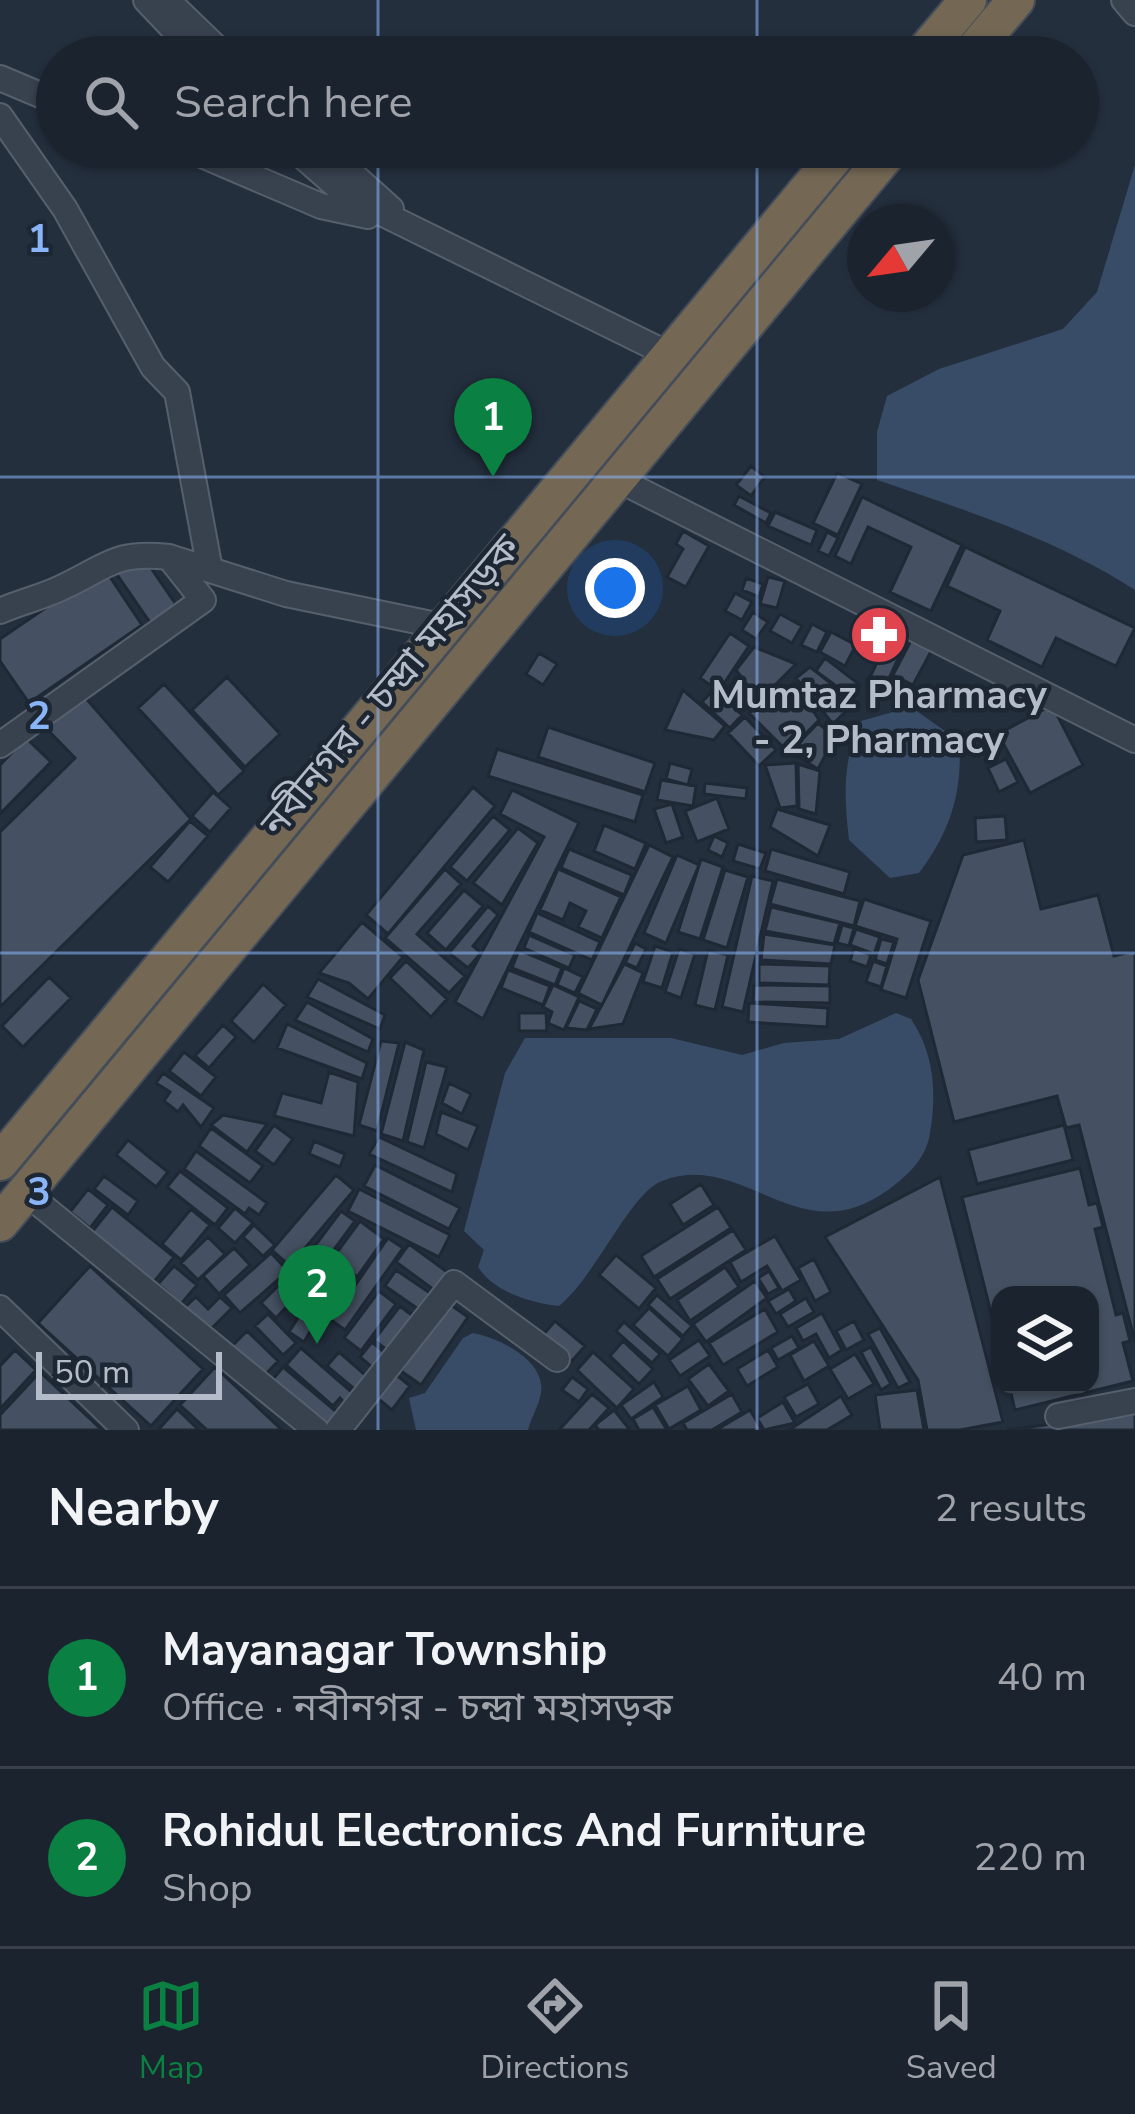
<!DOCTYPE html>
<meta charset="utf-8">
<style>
:root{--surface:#1b232e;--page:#242b36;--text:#f1f3f6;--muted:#a0a4aa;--line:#39404a;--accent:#0b8043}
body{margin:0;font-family:"Nunito Sans","Noto Sans Bengali",sans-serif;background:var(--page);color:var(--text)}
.controls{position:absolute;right:36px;bottom:36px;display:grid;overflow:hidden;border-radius:24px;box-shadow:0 3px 9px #0004}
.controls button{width:108px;height:108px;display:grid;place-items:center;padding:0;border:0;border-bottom:3px solid var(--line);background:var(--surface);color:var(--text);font:60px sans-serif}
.compass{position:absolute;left:847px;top:204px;width:108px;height:108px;border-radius:50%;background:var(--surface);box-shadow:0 3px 9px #0004;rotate:241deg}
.scale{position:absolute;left:36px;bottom:30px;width:186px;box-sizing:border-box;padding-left:12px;border:6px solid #b4bcc9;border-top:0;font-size:33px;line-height:42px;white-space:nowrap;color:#b4bcc9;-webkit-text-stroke:9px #1d2633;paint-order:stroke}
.you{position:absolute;left:615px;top:588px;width:42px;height:42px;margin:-30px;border:9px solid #fff;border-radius:50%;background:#1a73e8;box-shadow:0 0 0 18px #1a73e833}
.badge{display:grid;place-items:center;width:78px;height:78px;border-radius:50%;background:var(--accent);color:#fff;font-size:39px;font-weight:700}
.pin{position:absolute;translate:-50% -99px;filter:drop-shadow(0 3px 6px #0008)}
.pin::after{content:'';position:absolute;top:63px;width:42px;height:36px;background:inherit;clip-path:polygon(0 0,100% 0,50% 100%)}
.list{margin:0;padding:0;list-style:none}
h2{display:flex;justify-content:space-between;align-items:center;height:156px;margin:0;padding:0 48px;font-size:51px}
h2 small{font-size:39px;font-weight:400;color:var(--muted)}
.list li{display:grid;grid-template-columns:78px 1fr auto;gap:36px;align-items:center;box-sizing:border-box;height:180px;padding:0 48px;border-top:3px solid var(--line)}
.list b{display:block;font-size:45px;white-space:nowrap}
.list p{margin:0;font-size:39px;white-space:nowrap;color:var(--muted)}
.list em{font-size:39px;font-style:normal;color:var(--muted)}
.icon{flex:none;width:66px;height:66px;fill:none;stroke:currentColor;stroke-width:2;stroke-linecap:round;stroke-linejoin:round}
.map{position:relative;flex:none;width:1135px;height:1430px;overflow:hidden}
.search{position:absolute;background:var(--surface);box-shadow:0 3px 9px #0004;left:36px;right:36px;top:36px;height:132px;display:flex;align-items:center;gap:30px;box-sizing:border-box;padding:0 42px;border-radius:66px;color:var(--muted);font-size:45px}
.sheet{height:516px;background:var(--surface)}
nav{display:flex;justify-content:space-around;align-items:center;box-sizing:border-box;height:168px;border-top:3px solid var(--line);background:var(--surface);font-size:33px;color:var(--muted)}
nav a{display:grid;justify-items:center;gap:6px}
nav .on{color:var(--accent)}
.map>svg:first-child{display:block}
.water{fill:#394c67}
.building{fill:#455162;stroke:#1f2835;stroke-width:3}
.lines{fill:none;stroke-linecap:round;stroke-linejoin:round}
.minor-casing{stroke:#565f6c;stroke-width:28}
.highway-casing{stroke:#434c59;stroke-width:40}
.minor{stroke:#38414e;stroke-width:24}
.highway{stroke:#746855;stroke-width:36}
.grid{fill:none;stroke:#8ab4f8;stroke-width:3;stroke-opacity:0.55}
.labels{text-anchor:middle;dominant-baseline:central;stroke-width:9;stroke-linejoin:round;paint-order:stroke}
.street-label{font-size:39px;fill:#b4bcc9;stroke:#1d2633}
.poi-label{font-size:39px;font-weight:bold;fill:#b4bcc9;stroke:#1d2633}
.grid-label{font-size:39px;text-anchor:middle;font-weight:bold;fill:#8ab4f8;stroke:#1d2633;stroke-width:9;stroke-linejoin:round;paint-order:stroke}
</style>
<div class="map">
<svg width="1135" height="1430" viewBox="0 0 1135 1430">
<rect width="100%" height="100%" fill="#242f3e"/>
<!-- water -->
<path class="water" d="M1135,165v425c-78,-51 -170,-80 -258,-110v-48l10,-36 52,-27 124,-40 34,-37z
M911,707l48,34c4,51 -9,91 -40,132l-29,5 -41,-38c-5,-45 -7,-77 12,-119z
M896,1013l15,6c23,34 26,73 19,114 -4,26 -22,42 -42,57 -90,65 -144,-41 -226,-9 -32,12 -66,95 -103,125 -28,-3 -65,-14 -81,-39l6,-17 -20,-19 41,-158 20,-35h146l71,17 42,-12 55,-4z
M473,1333c26,5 73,27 68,60 -2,12 -10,25 -13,37h-112l-7,-32 16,-5 38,-55z"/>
<!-- building -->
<path class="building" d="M751,466l14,11 -14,19 -15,-11z
M837,473l25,11 -24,51 -25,-12z
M739,496l32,17 -5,10 -32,-18z
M862,497l100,48 -31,66 -41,-19 21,-45 -43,-20 -17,37 -16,-8z
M775,512l42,18 -6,15 -43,-19z
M683,531l26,15 -23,41 -19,-10 16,-28 -7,-5z
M827,532l11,6 -9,18 -11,-5z
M965,547l170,81 -19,38 -60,-28 -14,29 -55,-27 13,-29 -53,-25z
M142,555l35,51 -26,18 -35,-51z
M104,568l38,57 -113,78 -29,-42v-22z
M768,577l17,4 -8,27 -17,-4z
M746,578l17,6 -4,13 -17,-7z
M735,593l17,9 -10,18 -17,-9z
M753,612l15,10 -12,17 -14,-9z
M780,614l22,12 -10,17 -22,-12z
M874,614l19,9 -11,21 -19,-9z
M812,624l15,8 -10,20 -16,-7z
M831,632l25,13 -11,21 -25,-14z
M730,633l19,13 -30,45 -19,-13z
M915,633l20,11 -22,41 -20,-10z
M862,636l20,11 -6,9 -20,-11z
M888,639l16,7 -18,39 -16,-8z
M754,647l42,17 -37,37 -23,-31z
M539,653l18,11 -14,21 -17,-11z
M825,658l35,27 -9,12 -35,-26z
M810,667l45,35 -22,22 -37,-46z
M227,677l53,57 -35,33 -53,-57z
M740,677l15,19 -16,13 -15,-19z
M795,683l24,37 -31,32 -39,-39z
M164,684l80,87 -26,24 -80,-87z
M77,688l114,131 -191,188v-175l75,-74 -34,-35z
M714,689l28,26 -12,13 -28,-26z
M683,690l42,36 -11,14 -49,-10z
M1052,705l31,60 -53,28 -32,-59z
M745,717l31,33 -17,16 -31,-33z
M818,723l17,14 -17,32 -28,-17z
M548,727l107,36 -10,29 -107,-35z
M26,738l25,24 -51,52v-49z
M497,749l146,46 -8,27 -147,-46z
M1006,759l12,23 -19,10 -11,-24z
M670,763l22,6 -4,16 -22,-6z
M796,763l1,43 -17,2 -15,-43z
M798,764l22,7 -4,43 -17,-5z
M661,780l35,6 -3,20 -36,-6z
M705,783l42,5 -1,11 -42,-5z
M473,787l22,19 -107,128 -22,-19z
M512,790l67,33 -96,196 -28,-17 89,-165 -44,-23z
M213,792l18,16 -21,24 -18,-16z
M717,798l12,31 -32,13 -12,-31z
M672,804l11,33 -17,6 -12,-34z
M777,809l53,16 -12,31 -48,-29z
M493,816l17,14 -43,51 -17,-14z
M1005,816l2,24 -31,2 -1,-24z
M190,821l18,15 -40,46 -18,-15z
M604,825l42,18 -11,26 -41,-18z
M518,828l20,15 -36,62 -29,-22z
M714,836l14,7 -6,14 -14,-7z
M1024,840l17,69 57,-14 16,61 21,-5v391l-56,-217 -13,3 -9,-32 -103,26 -36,-142 45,-125z
M738,844l28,9 -6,16 -27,-8z
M649,845l24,12 -71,148 -24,-12z
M569,849l63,26 -8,20 -63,-27z
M771,849l79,23 -6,22 -79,-23z
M677,855l22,10 -33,78 -22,-10z
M701,859l22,8 -23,72 -22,-7z
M445,869l16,15 -44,50 48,42 -16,17 -64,-55z
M558,869l63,28 -19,41 -24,-11 8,-16 -16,-8 -7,17 -23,-10z
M725,870l23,7 -21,71 -24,-8z
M752,876l21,5 -30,131 -21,-5z
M777,879l83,22 -6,25 -84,-22z
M464,890l19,16 -37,44 -19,-17z
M864,899l67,22 -25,77 -25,-8 16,-51 -42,-13z
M488,906l10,9 -25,31 8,7 -13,15 -19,-15z
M771,907l69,16 -6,21 -69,-13z
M537,913l63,29 -8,18 -63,-28z
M362,922l41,35 -35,42 -19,-16 -30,-10z
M842,925l12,3 -5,18 -12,-3z
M856,929l24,8 -6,17 -24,-9z
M764,934l71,11 -4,19 -70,-4z
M529,935l46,20 -6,13 -45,-20z
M881,939l13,3 -7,22 -12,-4z
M635,943l11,6 -9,19 -12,-5z
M655,946l18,6 -11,36 -19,-6z
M854,948l17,7 -4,12 -17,-6z
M679,949l16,5 -14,44 -16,-6z
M519,950l43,18 -7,17 -43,-17z
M708,950l20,5 -13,55 -20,-5z
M406,961l41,38 -16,18 -41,-39z
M873,961l14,5 -6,21 -15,-5z
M624,964l19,9 -20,51 -34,5z
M759,964l71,2 -1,19 -70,-2z
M564,968l19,9 -8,16 -18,-8z
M508,970l42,16 -7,19 -42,-17z
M49,977l22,21 -48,49 -21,-21z
M318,979l67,36 -5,14 -73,-32z
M263,984l23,21 -32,37 -23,-21z
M553,985l26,12 -15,33 -16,-7 4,-11 -9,-5z
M754,985l76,1v17l-77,-1z
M579,1001l18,8 -10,21 -21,-2z
M307,1002l66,37 -5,13 -73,-32z
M749,1003l79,5 -1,19 -79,-5z
M519,1013h27l1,18h-28z
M287,1024l80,39 -5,16 -85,-31z
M223,1025l13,12 -27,31 -14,-12z
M381,1041l18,2 -22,88 -18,-6z
M405,1042l19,8 -21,91 -22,-7z
M184,1052l32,25 -15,19 -32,-25z
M426,1062l21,5 -23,81 -17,-6z
M329,1072l29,10 -4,54 -80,-20 8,-23 39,10z
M163,1073l51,35 -13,19 -18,-22 -5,7 -14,-11 6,-9 -14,-9z
M449,1083l22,11 -9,20 -20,-11z
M441,1112l37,14 -10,24 -32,-16z
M223,1115l44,9 -20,28 -36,-27z
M274,1125l19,14 -19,26 -19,-14z
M1064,1125l9,35 -96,24 -9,-34z
M211,1128l52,38 -13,17 -51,-37z
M379,1137l78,37 -5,18 -83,-38z
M128,1140l40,32 -12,15 -40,-32z
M314,1141l31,13 -5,13 -31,-13z
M196,1151l71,52 -8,12 -10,-7 -4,6 -61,-45z
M375,1165l85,43 -11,21 -85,-43z
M1080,1168l9,37 8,-2 6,24 -8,2 21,86 7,-2 7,28 -7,2 10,38 -118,29 -6,-25h81v-90h-90v54l-38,-152z
M180,1171l48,37 -13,17 -48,-38z
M336,1175l18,15 -64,76 -18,-16z
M104,1176l34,25 -10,14 -34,-26z
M940,1177l63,245 -43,8h-33l-9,-50 -93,-143z
M701,1184l13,21 -31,20 -13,-21z
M88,1189l20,16 -18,23 -20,-16z
M359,1189l91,46 -11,22 -91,-46z
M112,1207l62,50 -21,26 -62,-50z
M718,1207l13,21 -77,49 -13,-21z
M235,1208l18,15 -18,20 -17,-15z
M191,1209l19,16 -29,35 -19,-16z
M341,1211l14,10 -41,56 -15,-10z
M360,1221l24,18 -27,38 -25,-18z
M254,1225l21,20 -12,11 -20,-19z
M733,1230l13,20 -76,49 -13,-20z
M775,1236l26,44 -19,11 -15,-25 -26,16 -11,-20z
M208,1237l17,17 -27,26 -17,-17z
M388,1238l15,10 -58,82 -14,-10z
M409,1244l45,33 -13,18 -45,-33z
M234,1248l16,17 -31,29 -16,-18z
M271,1253l17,18 -48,42 -16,-18z
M616,1255l40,33 -17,21 -40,-34z
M814,1259l17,33 -16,9 -17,-33z
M332,1262l10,8 -14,20 -11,-8z
M90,1266l113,103 -52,57 -113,-103z
M174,1266l23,19 -16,19 -23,-20z
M725,1267l14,20 -49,34 -13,-21z
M295,1269l14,14 -33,35 -15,-15z
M396,1270l37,25 -12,16 -36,-25z
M769,1271l10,17 -11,6 -10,-16z
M344,1273l11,9 -16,22 -12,-9z
M755,1281l12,17 -61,44 -13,-18z
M789,1289l7,12 -20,13 -8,-13z
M315,1291l14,9 -25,42 -15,-10z
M379,1291l17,13 -35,47 -17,-13z
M657,1295l35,31 -9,10 -35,-31z
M196,1297l12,12 12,-12 12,11 -24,24 -24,-24z
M806,1298l8,14 -26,15 -8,-13z
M448,1303l20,14 -47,68 -20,-14z
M400,1306l18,14 -26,34 -18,-14z
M649,1308l34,31 -15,17 -35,-31z
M765,1309l13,23 -55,33 -14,-22z
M822,1313l20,37 -13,8 -13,-24 -13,7 -7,-13z
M268,1314l28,29 -13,12 -28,-29z
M555,1321l30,25 -13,15 -30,-25z
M854,1321l10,19 -18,10 -10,-19z
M624,1322l36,32 -8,9 -36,-32z
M880,1328l30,54 -12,6 -30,-54z
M247,1331l31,30 -14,15 -32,-30z
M792,1336l7,12 -21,12 -7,-12z
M699,1340l11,16 -30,20 -11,-16z
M623,1341l30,28 -14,15 -29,-28z
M814,1341l15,25 -25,15 -14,-26z
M372,1342l19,16 -13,14 -18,-15z
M871,1347l20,37 -10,6 -20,-38z
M301,1348l54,47 -9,10 -6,-7 -7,8 -47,-41z
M15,1350l21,20 -36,39v-43z
M768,1350l10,17 -31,19 -10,-17z
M339,1352l32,28 -12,13 -32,-27z
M593,1352l41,37 -17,19 -40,-38z
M855,1354l19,30 -26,15 -18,-30z
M709,1364l20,27 -21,15 -20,-27z
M215,1367l67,63h-75l-27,-25z
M283,1367l55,46 -13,16 -55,-46z
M40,1372l62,58h-102v-15z
M394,1373l16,13 -18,24 -16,-13z
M572,1377l16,12 -9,13 -17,-12z
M654,1382l9,15 -32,22 -10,-14z
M808,1384l11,20 -23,13 -12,-20z
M688,1386l13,24 -32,19 -14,-24z
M917,1390l7,40h-44l-5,-35z
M592,1394l17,14 -20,22h-30z
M732,1394l10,18 -30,18h-25l-4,-7z
M841,1396l11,19 -25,15h-38z
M783,1402l12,21 -31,7 -7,-12z
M653,1407l14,23h-28l-6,-11z
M177,1409l22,21h-41z
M614,1410l16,20h-31l-4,-5z
M750,1410l12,20h-46z
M1135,1413v17h-128z"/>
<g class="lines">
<defs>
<path id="minor" d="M146,0l54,57
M167,0l59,57
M1124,0l11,13
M0,78l57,24
M0,116l65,93 88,158 24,25 33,178
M183,147l138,59 47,10
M292,147l57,50 319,157
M322,147l69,62
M617,479l518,261
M0,611c20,-9 43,-14 63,-24 45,-21 52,-36 106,-30
M0,745l203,-145 -34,-43 117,37 155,32
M25,1192l291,238
M0,1308l126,122
M1058,1416l77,-15
M338,1430l116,-147 103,76"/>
<path id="highway" d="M920,57l48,-57
M968,57l48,-57
M0,1162l843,-1015
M0,1223l893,-1076"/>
</defs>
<!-- minor casing -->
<use href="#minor" class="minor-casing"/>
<!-- highway casing -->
<use href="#highway" class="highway-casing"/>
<!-- minor -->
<use href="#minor" class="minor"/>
<!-- highway -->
<use href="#highway" class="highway"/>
</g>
<!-- grid -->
<path class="grid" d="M378,0v57M757,0v57M378,147v1283M757,147v1283M0,477h1135M0,953h1135"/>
<!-- icons -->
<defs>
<symbol id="pharmacy-disc" viewBox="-11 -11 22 22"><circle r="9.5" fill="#e0444e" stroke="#1d2633"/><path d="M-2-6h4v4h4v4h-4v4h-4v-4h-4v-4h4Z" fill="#fff"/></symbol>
</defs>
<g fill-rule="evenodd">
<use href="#pharmacy-disc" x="846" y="602" width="66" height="66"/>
</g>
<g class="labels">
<!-- street labels -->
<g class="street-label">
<text transform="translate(391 686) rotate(-50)">নবীনগর - চন্দ্রা মহাসড়ক</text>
</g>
<!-- poi labels -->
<g class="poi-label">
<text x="879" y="695">Mumtaz Pharmacy<tspan x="879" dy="45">- 2, Pharmacy</tspan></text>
</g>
</g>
<g class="grid-label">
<text x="39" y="252">1</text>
<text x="39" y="729">2</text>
<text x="39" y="1205">3</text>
</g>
</svg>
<div class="controls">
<button><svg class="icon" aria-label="layers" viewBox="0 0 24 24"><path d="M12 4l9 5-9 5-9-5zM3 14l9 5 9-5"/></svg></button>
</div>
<svg class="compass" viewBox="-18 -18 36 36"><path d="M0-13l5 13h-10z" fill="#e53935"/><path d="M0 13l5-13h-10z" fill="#a0a4aa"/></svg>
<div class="scale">50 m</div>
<div class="you"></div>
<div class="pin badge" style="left:493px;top:477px">1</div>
<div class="pin badge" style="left:317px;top:1344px">2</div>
<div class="search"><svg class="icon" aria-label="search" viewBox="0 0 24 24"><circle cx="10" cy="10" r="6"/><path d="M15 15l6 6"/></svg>Search here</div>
</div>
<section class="sheet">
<h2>Nearby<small>2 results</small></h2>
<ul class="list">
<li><span class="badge">1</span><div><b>Mayanagar Township</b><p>Office · নবীনগর - চন্দ্রা মহাসড়ক</p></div><em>40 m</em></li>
<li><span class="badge">2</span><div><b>Rohidul Electronics And Furniture</b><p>Shop</p></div><em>220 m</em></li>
</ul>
</section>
<nav>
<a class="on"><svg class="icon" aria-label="map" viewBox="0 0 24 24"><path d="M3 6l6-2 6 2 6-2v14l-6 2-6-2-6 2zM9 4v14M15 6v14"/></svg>Map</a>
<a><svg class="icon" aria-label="directions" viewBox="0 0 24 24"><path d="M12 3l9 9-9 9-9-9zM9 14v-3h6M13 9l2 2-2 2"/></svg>Directions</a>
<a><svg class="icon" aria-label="saved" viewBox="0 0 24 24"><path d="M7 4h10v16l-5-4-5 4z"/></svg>Saved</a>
</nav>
